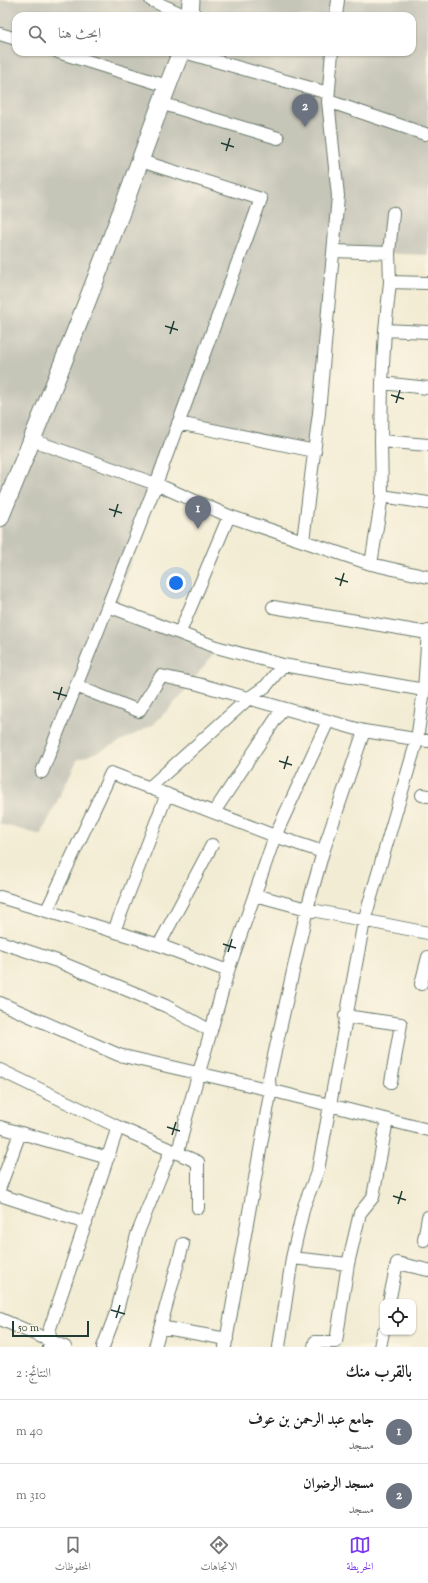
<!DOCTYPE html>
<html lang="ar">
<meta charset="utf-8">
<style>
:root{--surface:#fff;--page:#f2f2f2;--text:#222;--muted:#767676;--line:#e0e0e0;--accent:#7c3aed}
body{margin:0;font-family:"Sorts Mill Goudy",Amiri,serif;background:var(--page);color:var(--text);direction:rtl}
.controls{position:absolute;right:12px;bottom:12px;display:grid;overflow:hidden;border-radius:8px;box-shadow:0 1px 3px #0004}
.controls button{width:36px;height:36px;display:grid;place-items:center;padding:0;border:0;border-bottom:1px solid var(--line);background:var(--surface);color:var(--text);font:20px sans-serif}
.scale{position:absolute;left:12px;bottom:10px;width:77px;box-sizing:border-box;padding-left:4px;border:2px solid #1f3d34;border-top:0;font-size:11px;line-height:14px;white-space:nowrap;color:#1f3d34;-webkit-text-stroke:3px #fcf5e5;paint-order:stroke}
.you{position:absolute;left:176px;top:583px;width:14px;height:14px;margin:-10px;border:3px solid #fff;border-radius:50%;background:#1a73e8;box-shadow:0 0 0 6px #1a73e833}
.badge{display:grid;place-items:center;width:26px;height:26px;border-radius:50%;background:var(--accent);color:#fff;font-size:13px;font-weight:700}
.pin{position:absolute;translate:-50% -33px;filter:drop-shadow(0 1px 2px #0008)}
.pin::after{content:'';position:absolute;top:21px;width:14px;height:12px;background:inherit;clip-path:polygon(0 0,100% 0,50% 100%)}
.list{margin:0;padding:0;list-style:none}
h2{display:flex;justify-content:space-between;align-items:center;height:52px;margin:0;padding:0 16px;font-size:17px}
h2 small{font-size:13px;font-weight:400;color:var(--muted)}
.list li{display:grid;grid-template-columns:26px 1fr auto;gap:12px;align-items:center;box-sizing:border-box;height:64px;padding:0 16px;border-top:1px solid var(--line)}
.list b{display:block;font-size:15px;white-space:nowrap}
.list p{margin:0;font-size:13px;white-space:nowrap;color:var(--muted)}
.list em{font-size:13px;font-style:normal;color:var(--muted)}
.icon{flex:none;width:22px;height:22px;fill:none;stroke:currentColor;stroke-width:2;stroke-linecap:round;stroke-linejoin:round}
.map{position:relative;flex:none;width:428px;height:1347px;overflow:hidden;direction:ltr}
.search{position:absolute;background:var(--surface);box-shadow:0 1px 3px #0004;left:12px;right:12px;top:12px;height:44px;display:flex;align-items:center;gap:10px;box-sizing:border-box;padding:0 14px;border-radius:12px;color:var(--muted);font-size:15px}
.sheet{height:180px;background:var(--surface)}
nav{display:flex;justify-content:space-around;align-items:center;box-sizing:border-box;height:56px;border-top:1px solid var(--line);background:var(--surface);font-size:11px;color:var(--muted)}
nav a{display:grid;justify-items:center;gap:2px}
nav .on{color:var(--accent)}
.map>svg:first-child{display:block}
.industrial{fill:#c5c5b8;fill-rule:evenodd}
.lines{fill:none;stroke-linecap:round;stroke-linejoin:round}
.street-casing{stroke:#697a6c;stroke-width:14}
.secondary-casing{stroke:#697a6c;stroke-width:19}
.street{stroke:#fff;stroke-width:12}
.secondary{stroke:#fff;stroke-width:17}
.ticks{fill:none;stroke:#1f3d34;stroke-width:1.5}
</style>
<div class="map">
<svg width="428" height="1347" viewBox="0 0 428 1347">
<rect width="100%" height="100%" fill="#fcf5e5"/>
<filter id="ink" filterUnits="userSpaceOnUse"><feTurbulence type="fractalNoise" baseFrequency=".025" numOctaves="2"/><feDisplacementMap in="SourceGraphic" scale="8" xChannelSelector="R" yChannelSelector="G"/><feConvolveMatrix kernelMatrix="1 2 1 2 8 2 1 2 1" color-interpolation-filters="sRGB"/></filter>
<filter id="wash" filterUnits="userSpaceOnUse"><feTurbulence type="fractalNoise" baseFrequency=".012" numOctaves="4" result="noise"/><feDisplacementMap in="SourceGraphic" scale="16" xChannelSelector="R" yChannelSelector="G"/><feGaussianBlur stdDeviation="0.9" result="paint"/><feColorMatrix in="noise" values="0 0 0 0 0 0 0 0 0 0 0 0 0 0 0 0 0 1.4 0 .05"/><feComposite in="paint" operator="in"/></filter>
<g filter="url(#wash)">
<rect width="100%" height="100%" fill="#f3ecd4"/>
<!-- industrial -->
<path class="industrial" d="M0,0h428v255l-94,-4 -19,200 -137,-28 -61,180 69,27 29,22 -36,46 -26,27 -46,23 -30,12 -36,75 -41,-11zM16,16h396v36h-396z"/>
</g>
<g filter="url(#ink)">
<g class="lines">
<defs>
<path id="street" d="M151,0l35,16
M336,16l2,-16
M0,34l16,5
M58,52l109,34
M184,52l144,41
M328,101l97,33
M160,103l118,35
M334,251l55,2
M390,282l38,1
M385,330l43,2
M382,383l46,5
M178,423l137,28
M32,440l124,44 73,32 74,25 68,23 57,13
M381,441l47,4
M382,496l46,7
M303,541l16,-128 19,-217 -10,-95 4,-49
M371,564l11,-68 -1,-55 1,-58 3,-53 5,-48 -1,-29 4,-40
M108,606l108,41 67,18 141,25
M273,607l155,26
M180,632l49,-116
M76,686l63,25 22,-35 37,8 166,47 64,10
M42,772l114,-288 105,-285 -120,-38
M149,788l100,-90 17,-12 17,-21
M422,795l6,1
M214,812l69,-104
M255,895l52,14 121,24
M0,897l159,48 69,26
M47,910l64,-137 164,63 48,16
M114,931l53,-137
M0,942l57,19 109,45 45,25
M159,945l53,-100
M421,984l7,-27
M0,1003l119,52 143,33 166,42
M345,1016l56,8 -10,58
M0,1070l118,57 80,35v46
M0,1127l108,31
M178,1153l8,-35 42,-147 47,-135 53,-115
M0,1187l20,-54
M0,1195l86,28
M424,1240l4,-23
M292,1258l56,6
M389,1302l8,-39 31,7
M0,1319l65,28
M160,1327l67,12
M49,1347l2,-6 -2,-10 69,-204
M103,1347l14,-37 20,-75 34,-85
M155,1347l28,-103
M225,1347l45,-253 -1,-16 38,-169 16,-57 41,-121
M279,1347l13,-89 12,-52 14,-36 46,-249 53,-181 7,-50 4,-59
M314,1347l1,-5h21l12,-78 12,-51 13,-16 14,-77
M380,1347l3,-15"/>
<path id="secondary" d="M190,16l1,-16
M0,518c39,-95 78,-191 114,-287 23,-60 43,-120 67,-179"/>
</defs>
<!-- street casing -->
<use href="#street" class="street-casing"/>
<!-- secondary casing -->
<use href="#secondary" class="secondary-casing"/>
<!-- street -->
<use href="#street" class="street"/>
<!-- secondary -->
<use href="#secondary" class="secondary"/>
</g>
</g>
<!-- ticks -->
<path class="ticks" d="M221,143l13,4M226,151l4,-13M165,326l13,4M170,334l4,-13M391,395l13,4M396,403l4,-13M109,509l13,4M114,517l4,-13M335,578l13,4M340,586l4,-13M53,692l14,4M58,700l4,-13M279,761l13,4M284,769l4,-13M223,944l13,4M228,952l4,-13M167,1127l13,4M172,1135l4,-13M393,1196l13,4M398,1204l4,-13M111,1310l14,4M116,1318l4,-13"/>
</svg>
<div class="controls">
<button><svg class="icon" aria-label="locate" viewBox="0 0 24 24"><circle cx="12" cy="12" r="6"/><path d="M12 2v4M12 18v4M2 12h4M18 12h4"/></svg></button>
</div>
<div class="scale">50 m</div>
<div class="you"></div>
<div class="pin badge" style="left:198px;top:529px;background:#6b7280">1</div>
<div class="pin badge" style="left:305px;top:127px;background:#6b7280">2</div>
<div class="search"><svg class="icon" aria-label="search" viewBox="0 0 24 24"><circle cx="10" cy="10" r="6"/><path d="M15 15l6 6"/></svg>ابحث هنا</div>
</div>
<section class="sheet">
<h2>بالقرب منك<small>النتائج: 2</small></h2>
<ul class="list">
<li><span class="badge" style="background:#6b7280">1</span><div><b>جامع عبد الرحمن بن عوف</b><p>مسجد</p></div><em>40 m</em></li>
<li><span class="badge" style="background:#6b7280">2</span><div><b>مسجد الرضوان</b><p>مسجد</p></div><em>310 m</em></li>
</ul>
</section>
<nav>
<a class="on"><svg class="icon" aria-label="map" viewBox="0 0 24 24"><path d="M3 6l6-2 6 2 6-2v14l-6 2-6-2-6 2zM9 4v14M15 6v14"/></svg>الخريطة</a>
<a><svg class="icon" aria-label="directions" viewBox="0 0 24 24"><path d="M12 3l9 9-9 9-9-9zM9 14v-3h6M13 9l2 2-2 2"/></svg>الاتجاهات</a>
<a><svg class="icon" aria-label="saved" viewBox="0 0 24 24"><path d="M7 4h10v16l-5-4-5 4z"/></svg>المحفوظات</a>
</nav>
